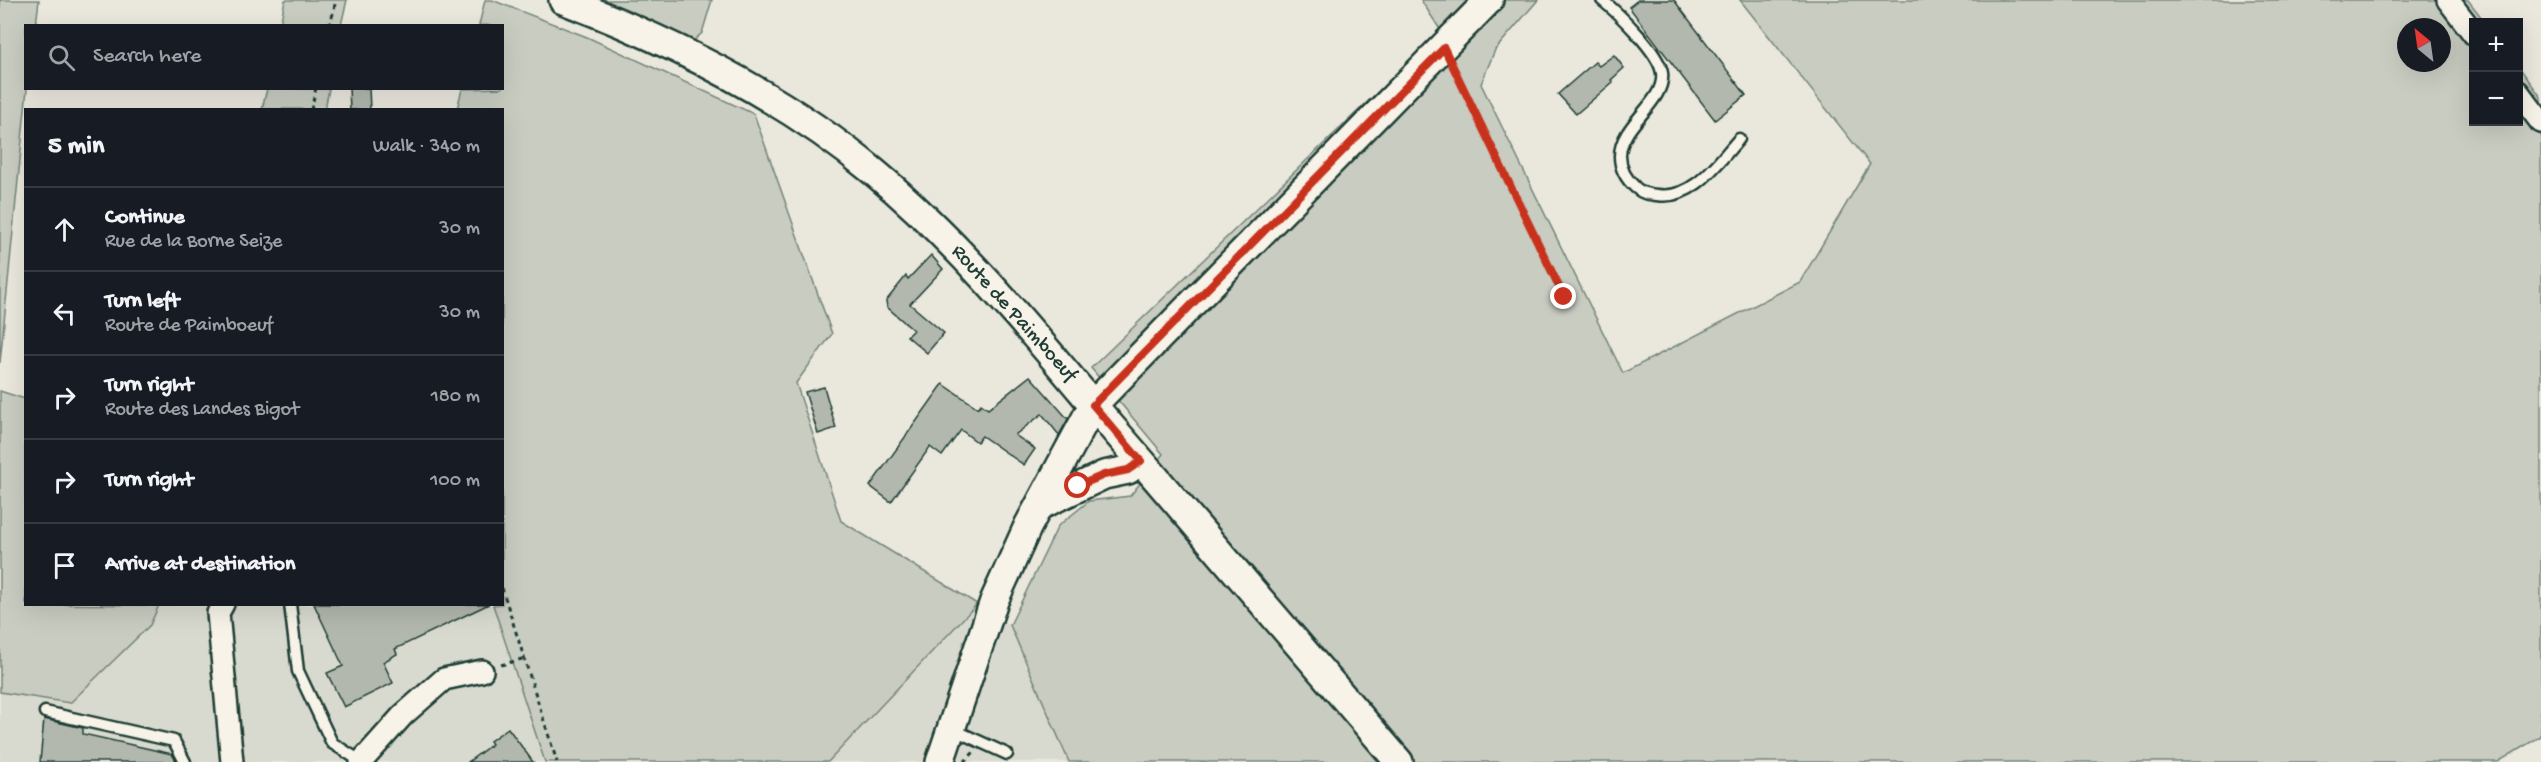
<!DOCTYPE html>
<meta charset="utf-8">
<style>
:root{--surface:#171b24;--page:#242831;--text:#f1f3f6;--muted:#9ea1a6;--line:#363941}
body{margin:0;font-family:"Gochi Hand",sans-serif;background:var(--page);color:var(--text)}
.controls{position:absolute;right:18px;top:18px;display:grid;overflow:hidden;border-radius:0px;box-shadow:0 6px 24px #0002}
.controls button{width:54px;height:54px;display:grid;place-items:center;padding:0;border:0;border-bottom:2px solid var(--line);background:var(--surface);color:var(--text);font:30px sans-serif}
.compass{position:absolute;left:2397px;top:18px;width:54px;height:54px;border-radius:50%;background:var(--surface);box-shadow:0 6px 24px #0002;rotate:331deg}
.stop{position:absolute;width:18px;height:18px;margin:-14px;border:4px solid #c8321e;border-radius:50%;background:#fff}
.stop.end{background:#c8321e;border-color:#fff;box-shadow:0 2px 6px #0008}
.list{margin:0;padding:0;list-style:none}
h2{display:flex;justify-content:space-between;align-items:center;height:78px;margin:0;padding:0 24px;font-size:26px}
h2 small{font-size:20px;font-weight:400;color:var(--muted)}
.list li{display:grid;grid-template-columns:39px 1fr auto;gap:18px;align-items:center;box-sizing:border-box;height:84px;padding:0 24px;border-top:2px solid var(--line)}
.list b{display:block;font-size:22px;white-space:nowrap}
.list p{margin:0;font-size:20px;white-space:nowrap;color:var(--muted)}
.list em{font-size:20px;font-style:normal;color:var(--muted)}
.icon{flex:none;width:33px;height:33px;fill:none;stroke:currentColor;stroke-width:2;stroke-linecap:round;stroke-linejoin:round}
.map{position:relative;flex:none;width:2541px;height:762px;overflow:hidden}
.search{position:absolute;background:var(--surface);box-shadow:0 6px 24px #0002;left:24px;top:24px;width:480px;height:66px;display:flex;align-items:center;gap:15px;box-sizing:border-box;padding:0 21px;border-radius:0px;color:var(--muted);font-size:22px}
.panel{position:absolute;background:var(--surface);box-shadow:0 6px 24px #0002;left:24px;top:108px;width:480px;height:498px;border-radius:0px}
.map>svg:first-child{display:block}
.built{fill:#d9dacf}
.green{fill:#c8ccc1;stroke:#74847a;stroke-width:1.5;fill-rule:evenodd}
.building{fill:#b2b8ae;stroke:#1f3d34;stroke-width:1.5}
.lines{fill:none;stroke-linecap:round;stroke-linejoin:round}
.service-casing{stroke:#1f3d34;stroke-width:15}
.minor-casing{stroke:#1f3d34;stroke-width:26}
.tertiary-casing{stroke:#1f3d34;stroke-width:32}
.path{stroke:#1f3d34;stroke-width:3;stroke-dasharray:4.5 4.5;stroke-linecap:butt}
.service{stroke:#f7f3e8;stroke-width:10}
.minor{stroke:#f7f3e8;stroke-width:21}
.tertiary{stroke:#f7f3e8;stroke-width:27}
.route{stroke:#c8321e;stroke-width:8}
.labels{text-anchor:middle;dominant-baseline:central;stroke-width:5;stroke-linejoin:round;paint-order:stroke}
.street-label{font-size:21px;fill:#1f3d34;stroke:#f7f3e8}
</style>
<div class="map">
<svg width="2541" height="762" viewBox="0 0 2541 762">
<rect width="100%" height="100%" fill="#eae8dd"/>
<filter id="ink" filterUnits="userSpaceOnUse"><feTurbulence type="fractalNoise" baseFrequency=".0167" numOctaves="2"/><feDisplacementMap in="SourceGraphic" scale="12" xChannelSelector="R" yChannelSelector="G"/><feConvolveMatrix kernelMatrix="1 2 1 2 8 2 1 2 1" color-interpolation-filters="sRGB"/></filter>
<g filter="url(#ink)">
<!-- built -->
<path class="built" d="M977,604l33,21 59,137h-241z
M159,605h334l52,157h-545v-70l70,11 80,-78z"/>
<!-- green -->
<path class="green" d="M0,0h39l-3,25 -10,1v62l1,1 -27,274z
M285,0h62l-6,25h-61z
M485,0h7l95,37 167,77 78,220 -36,49 45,138 136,83 -149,158h-283l-52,-157 9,-1v-494l-45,-1 5,-20 40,-1v-62l-23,-1z
M584,0h128l-10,33 -12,11z
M1421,0h117l-43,50 -14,34 142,289 177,-91 70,-118 -130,-164h728l17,22h-11v100h44l1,-55 22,30v639l-43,26h-1429l-59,-137 48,-99 31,-25 41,-5 33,-42 -72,-86 350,-337zM2406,27h36v36h-36z
M267,89v-1l62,1 -4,20h-63z
M0,391l25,8 1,205 133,1 -9,20 -80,78 -70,-11z"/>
<!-- building -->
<path class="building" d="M1638,0h36l72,95 -31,25 -86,-113z
M1614,55l10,13 -13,12 2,2 -37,32 -18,-20 37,-32 4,4z
M349,88h20l1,22h-20z
M931,255l12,14 -33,35 34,29 -17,20 -20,-17 6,-6 -26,-23 -1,-6 20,-25 2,3z
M1030,376l38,43 -9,16 -17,-21 -27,21 20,14 -11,16 -42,-29 -5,6 -16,-12 -19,26 -12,-9 -39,55 -21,-16 73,-102 35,24 3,-4 7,5z
M824,387l12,41 -18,6 -13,-42z
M314,604h175l-94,45 2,5 -14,8 10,21 -49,24 -17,-34 16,-7z
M44,719l39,9v6l89,20 5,8h-137z
M508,728l25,34h-65l24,-18 -2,-3z"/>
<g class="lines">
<defs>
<path id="service" d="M1602,0c16,13 57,52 60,73 4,29 -42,51 -42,83 0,13 7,24 16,32 7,6 12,6 21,7 36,6 61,-33 82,-56
M290,604l8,67 34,72 30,19
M45,712l129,29 11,21
M952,729l55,25"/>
<path id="minor" d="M2448,0l26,34
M2518,92l23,30
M223,604l-5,9 14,149
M361,762l42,-47 41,-36 38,-8"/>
<path id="tertiary" d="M563,0c110,42 220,96 311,172 89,74 162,165 236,253 97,112 193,225 289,337
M1039,506l65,-31 24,-5 13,-9
M940,762l54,-161 34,-75 65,-121 396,-405"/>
</defs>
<!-- service casing -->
<use href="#service" class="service-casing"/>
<!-- minor casing -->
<use href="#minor" class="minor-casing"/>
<!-- tertiary casing -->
<use href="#tertiary" class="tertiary-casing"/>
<!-- path -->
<path class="path" d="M330,26l6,-26
M1454,69l110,228
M311,110l5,-22
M502,588l55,174
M501,665l24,-7
M964,762l10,-10"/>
<!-- service -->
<use href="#service" class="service"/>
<!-- minor -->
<use href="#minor" class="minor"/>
<!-- tertiary -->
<use href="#tertiary" class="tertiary"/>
</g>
</g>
<g class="lines" filter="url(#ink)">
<!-- route -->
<path class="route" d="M1078,486l26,-11 24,-5 13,-9 -48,-56 351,-357 120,249"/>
</g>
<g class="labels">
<!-- street labels -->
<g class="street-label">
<text transform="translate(1013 314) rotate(48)">Route de Paimboeuf</text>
</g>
</g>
</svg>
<div class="controls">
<button>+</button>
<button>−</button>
</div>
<svg class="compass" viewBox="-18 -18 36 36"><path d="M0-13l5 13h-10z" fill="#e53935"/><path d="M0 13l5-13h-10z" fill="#9ea1a6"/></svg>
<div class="stop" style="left:1078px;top:486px"></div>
<div class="stop end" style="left:1564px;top:297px"></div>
<div class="search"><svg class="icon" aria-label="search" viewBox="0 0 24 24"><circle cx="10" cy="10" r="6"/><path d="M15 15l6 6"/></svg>Search here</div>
<section class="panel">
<h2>5 min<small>Walk · 340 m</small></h2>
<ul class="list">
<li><svg class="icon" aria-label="ahead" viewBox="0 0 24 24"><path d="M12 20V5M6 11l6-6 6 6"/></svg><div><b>Continue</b><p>Rue de la Borne Seize</p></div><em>30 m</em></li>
<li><svg class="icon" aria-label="left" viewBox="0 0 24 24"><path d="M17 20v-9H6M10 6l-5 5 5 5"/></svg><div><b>Turn left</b><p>Route de Paimboeuf</p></div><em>30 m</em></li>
<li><svg class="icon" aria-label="right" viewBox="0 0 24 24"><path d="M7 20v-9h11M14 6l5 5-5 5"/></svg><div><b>Turn right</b><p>Route des Landes Bigot</p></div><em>180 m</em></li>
<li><svg class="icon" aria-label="right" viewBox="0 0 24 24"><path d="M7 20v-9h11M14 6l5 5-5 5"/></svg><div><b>Turn right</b></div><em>100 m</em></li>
<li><svg class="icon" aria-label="arrive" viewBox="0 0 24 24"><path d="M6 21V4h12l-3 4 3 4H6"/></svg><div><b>Arrive at destination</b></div></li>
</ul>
</section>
</div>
